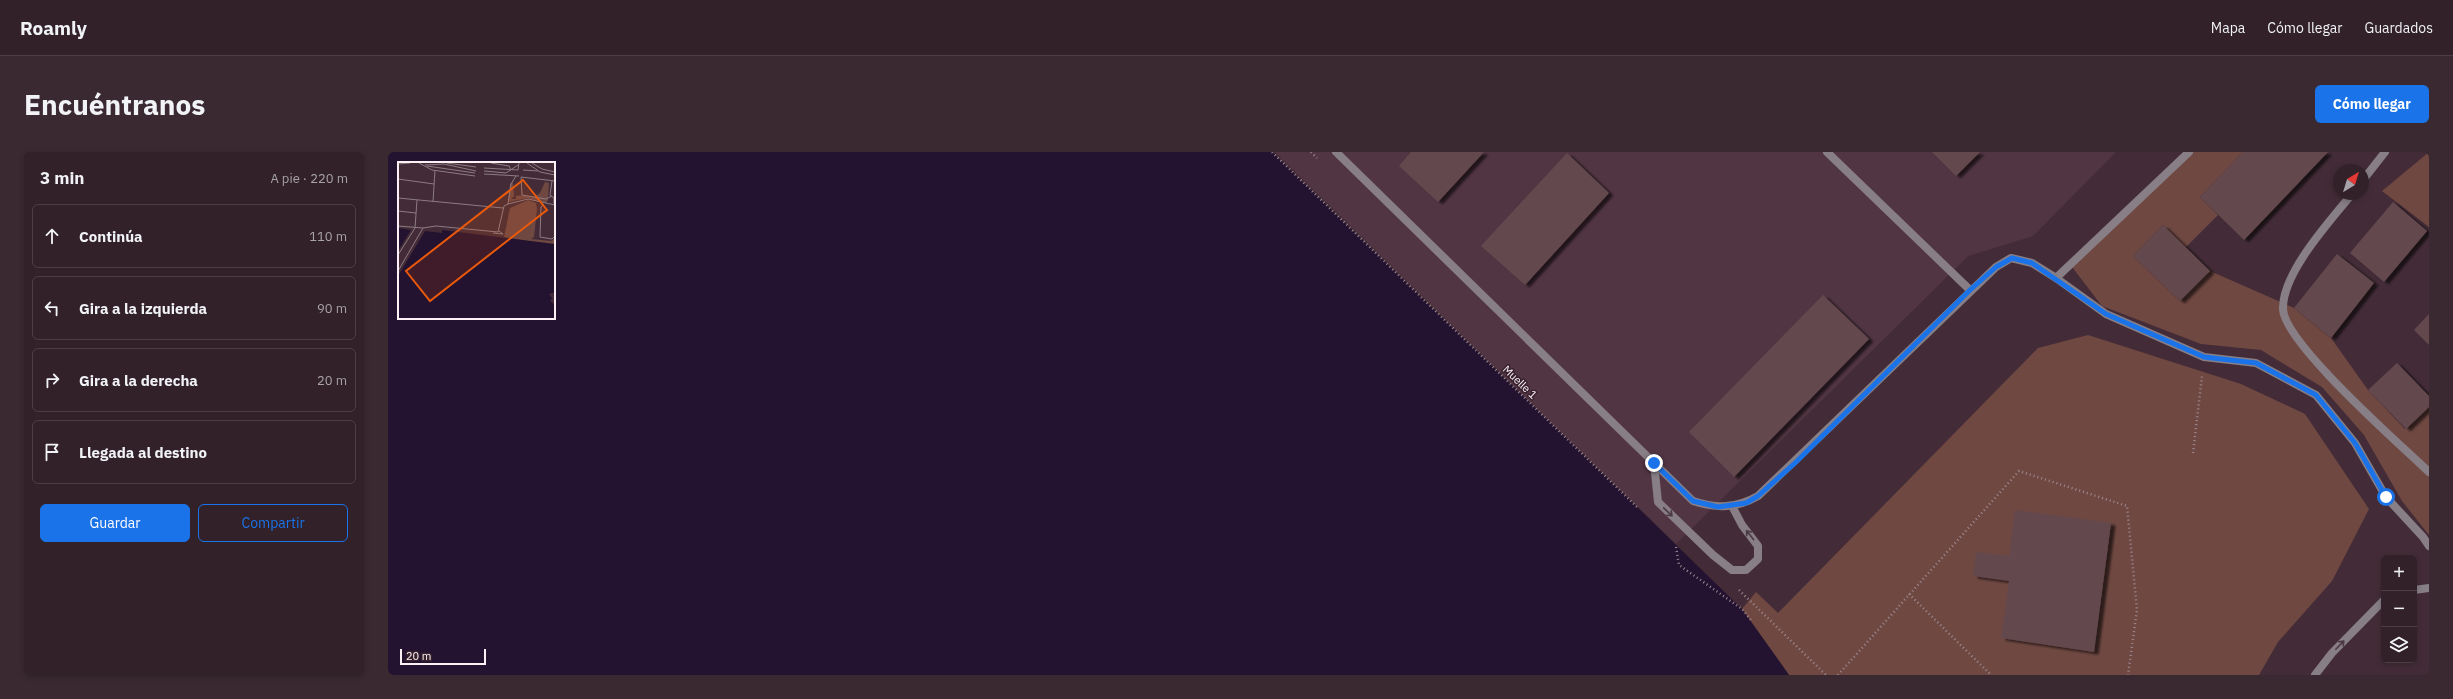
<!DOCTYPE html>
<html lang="es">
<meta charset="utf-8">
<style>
:root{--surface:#322129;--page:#3a2931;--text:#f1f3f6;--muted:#a8a3a8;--line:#4d3e46;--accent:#1a73e8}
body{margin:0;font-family:"IBM Plex Sans",sans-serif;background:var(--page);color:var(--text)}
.controls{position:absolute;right:12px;bottom:12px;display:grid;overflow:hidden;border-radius:6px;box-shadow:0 2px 6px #0003}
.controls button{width:36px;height:36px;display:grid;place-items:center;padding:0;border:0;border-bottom:1px solid var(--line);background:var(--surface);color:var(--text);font:20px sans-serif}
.compass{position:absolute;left:1945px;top:12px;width:36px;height:36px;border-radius:50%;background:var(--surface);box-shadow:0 2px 6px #0003;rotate:38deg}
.scale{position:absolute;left:12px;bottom:10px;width:86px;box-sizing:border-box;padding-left:4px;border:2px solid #fdf1f6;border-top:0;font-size:11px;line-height:14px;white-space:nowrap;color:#fdf1f6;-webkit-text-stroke:3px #38222d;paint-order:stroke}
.stop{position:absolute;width:12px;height:12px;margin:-9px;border:3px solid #1a73e8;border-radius:50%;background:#fff}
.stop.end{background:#1a73e8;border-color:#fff;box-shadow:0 1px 4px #0008}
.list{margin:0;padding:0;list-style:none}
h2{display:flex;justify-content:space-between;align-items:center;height:52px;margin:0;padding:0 16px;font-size:17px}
h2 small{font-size:13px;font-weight:400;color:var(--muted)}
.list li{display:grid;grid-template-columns:26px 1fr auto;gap:12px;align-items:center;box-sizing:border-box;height:64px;margin:0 8px 8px;padding:0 8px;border:1px solid var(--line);border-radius:6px}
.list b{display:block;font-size:15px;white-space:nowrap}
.list em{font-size:13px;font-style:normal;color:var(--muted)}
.actions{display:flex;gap:8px;padding:12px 16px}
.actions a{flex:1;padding:9px 0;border:1px solid var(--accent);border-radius:6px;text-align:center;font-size:14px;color:var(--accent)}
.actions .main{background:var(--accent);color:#fff}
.icon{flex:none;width:22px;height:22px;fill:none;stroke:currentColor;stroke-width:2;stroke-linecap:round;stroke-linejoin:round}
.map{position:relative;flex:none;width:2041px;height:523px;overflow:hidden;border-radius:6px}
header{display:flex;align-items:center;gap:24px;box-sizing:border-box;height:56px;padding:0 20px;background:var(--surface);border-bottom:1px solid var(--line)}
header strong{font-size:19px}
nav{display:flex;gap:22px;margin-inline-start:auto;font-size:14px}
.intro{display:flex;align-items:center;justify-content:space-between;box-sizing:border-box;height:96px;padding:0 24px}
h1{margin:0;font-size:28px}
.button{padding:10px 18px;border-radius:6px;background:var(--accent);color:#fff;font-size:14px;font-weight:700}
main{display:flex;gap:24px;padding:0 24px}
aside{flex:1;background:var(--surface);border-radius:6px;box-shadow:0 2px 6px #0003}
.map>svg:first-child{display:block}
.built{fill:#523543}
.green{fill:#704842}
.water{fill:#231230;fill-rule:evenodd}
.building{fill:#64494d;filter:url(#shadow)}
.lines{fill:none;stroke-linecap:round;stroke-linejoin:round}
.path{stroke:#9c8a92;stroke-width:2.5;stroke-dasharray:1 3;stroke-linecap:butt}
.service{stroke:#877e86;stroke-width:8}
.minor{stroke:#877e86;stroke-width:8}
.oneway{stroke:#4c3943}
.route{stroke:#1a73e8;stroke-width:5}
.labels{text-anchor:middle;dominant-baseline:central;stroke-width:3;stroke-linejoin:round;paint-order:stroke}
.street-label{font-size:11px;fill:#fdf1f6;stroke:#38222d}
.inset-road{fill:none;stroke:#8d7b83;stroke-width:1}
.view{fill:#e8590c;fill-opacity:0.15;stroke:#e8590c;stroke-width:2}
.inset-edge{fill:none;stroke:#fdf1f6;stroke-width:2}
</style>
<header>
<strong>Roamly</strong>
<nav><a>Mapa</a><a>Cómo llegar</a><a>Guardados</a></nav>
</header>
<div class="intro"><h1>Encuéntranos</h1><a class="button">Cómo llegar</a></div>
<main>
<aside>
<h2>3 min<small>A pie · 220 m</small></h2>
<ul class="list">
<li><svg class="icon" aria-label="ahead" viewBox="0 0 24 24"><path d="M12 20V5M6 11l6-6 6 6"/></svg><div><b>Continúa</b></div><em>110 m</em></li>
<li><svg class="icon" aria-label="left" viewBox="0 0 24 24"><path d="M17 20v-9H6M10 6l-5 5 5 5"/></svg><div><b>Gira a la izquierda</b></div><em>90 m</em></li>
<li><svg class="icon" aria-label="right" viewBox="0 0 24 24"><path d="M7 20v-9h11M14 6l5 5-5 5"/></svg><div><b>Gira a la derecha</b></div><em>20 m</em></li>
<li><svg class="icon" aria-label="arrive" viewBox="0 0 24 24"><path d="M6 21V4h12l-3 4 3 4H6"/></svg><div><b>Llegada al destino</b></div></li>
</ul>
<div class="actions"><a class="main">Guardar</a><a>Compartir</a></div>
</aside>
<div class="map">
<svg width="2041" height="523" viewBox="0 0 2041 523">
<defs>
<filter id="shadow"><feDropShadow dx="4.5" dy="2.5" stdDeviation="1" flood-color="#0009"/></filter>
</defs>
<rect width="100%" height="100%" fill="#432c37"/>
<!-- built -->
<path class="built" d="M887,0h841l-83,84 -65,20 -292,288z"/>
<!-- green -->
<path class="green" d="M1797,0h58l-43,45 18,18 -32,32 -23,-22 -30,31 47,45 30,-30 84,37 37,30 37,52 37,39 24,-22v128l-27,-34 -38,-66 -42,-48 -61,-37 -60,-6 -99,-38 -30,-39z
M2041,0v75l-47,-36z
M1700,183l153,49 64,30 64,95 -37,72 -54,61 -19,33h-470l-47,-66 14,-17 22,21 260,-265z"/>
<!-- water -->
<path class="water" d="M0,0h884l470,457 47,66h-1401zM11,11h155v155h-155z"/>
<!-- building -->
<path class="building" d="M1023,0h73l-46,50 -39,-36z
M1544,0h48l-24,24z
M1855,0h85l-84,88 -44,-43z
M1179,1l42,40 -84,92 -44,-39z
M2005,50l34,29 -43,51 -34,-29z
M1775,73l47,46 -30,30 -47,-45z
M1949,102l37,29 -43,55 -37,-30z
M1435,143l46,44 -135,138 -45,-45z
M2041,162v31l-15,-15z
M2009,211l32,33v11l-23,22 -38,-39z
M1627,358l96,13 -17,129 -93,-14 8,-57 -36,-5 3,-24 33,4z"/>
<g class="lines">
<!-- path -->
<path class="path" d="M884,0l367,357
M923,0l6,6
M1805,301l9,-77
M1288,395l3,18 63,44 9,11
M1351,438l87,85
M1521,442l82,81
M1450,523l181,-204 108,35 10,104 -9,65"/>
<!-- service -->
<path class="service" d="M1975,28l22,-28
M1964,42c-22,27 -70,79 -69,115 1,34 118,136 146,163
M1668,126l50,36 98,43 52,6 60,32 39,48 31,54 37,40 6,9
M1266,311l4,39 55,53 19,15h14l12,-11v-13l-16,-21 -10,-19
M2026,438l15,-2
M1927,523l17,-22 52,-53"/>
<!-- minor -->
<path class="minor" d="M948,0l357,349c24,8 44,7 65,-5l238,-229 15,-9 21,5 24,15 133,-126
M1439,0l143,138"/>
</g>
<!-- one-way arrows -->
<defs><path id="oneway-shaft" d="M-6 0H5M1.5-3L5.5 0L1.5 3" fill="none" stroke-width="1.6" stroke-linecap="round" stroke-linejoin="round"/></defs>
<g class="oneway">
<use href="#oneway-shaft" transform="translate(1280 360) rotate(44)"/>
<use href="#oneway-shaft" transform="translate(1362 383) rotate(-128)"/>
<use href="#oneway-shaft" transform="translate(1952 493) rotate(-46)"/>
</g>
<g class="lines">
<!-- route -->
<path class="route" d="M1266,311l39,38 25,6 28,-4 12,-7 37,-33 175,-173 26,-23 16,-9 20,5 74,51 98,43 52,6 60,32 39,48 31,54"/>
</g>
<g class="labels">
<!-- street labels -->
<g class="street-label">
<text transform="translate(1132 230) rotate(44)">Muelle 1</text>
</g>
</g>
<!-- overview -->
<g transform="translate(10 10)">
<rect width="157" height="157" fill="#432c37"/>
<path d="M115,20l1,14 -3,3h5v-3l7,-1 11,2 6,-4 5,-11 4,1 -1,17 -2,3 -18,-5 -20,4 2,-18zM130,38l8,3 1,6 -3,28 -3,2 20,2 4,-3 -1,7 -50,-8 6,-29z" fill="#704842"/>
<path d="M0,66l13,2 -13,21zM44,68l113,14v48l-6,2 3,4 -2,3 5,4v13h-157v-42l27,-45 17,2z" fill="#231230"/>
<path class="inset-road" d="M21,1l13,7 43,6M49,1l29,4M93,1l18,3 2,4M129,1l13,9 15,3M134,1l10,6 13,3M0,2l12,-1M27,3l19,-1 32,7M29,4l48,7M86,6l34,2 1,-7M125,8l15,1M86,9l22,2 12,-8M86,12l35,2M0,17l36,5M154,19l-2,14 4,3v7M154,34l-6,3 -24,-4 -1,-18 34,4M0,36l105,10M35,40l2,-32M110,42l20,-5 27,6M146,42l-3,3 -1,30 12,2 3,-3M0,49l18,2M0,64l25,2 13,-2 62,6 6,-26 4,-2 3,-20 5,-8M95,71l10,1 -4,-3M0,93l17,-27 2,-28M0,109l25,-43"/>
<path class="view" d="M125,18l24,30 -117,91 -24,-30z"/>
<rect width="157" height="157" class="inset-edge"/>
</g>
</svg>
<div class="controls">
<button>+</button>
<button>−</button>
<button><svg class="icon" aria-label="layers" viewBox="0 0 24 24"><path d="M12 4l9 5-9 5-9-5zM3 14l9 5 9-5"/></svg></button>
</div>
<svg class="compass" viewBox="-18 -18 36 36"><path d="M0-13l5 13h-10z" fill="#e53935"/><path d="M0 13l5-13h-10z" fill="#a8a3a8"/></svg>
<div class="scale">20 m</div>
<div class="stop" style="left:1998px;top:345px"></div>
<div class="stop end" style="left:1266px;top:311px"></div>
</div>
</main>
